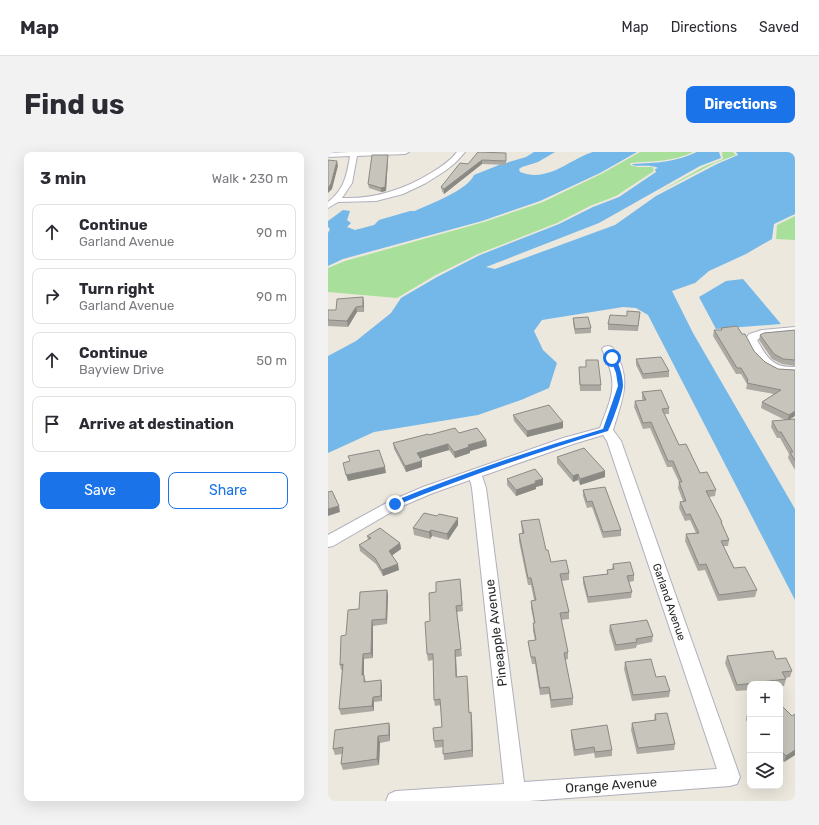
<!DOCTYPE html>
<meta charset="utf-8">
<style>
:root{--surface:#fff;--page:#f2f2f3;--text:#2b2b33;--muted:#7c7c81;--line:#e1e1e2;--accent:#1a73e8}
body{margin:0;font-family:Rubik,sans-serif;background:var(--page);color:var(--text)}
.controls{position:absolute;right:12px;bottom:12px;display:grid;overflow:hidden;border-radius:8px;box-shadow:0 4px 16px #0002}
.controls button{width:36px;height:36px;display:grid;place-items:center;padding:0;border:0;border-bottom:1px solid var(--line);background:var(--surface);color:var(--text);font:20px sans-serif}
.stop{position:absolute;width:12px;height:12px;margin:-9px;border:3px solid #1a73e8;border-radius:50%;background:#fff}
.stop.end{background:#1a73e8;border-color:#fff;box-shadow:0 1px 4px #0008}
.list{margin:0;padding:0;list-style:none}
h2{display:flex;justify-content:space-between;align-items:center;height:52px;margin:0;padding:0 16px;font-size:17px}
h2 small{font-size:13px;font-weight:400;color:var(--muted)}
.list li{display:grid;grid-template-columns:26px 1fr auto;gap:12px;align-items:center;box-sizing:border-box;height:56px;margin:0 8px 8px;padding:0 8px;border:1px solid var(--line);border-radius:8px}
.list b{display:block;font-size:15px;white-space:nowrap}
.list p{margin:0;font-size:13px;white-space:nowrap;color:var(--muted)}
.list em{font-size:13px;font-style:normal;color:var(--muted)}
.actions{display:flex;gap:8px;padding:12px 16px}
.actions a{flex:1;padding:9px 0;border:1px solid var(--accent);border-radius:8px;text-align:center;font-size:14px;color:var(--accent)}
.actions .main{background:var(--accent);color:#fff}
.icon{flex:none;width:22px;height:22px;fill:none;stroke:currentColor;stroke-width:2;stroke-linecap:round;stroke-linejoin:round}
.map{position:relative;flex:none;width:467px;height:649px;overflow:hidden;border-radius:8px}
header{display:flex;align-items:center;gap:24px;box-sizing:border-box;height:56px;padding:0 20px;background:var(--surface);border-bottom:1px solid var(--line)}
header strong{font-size:19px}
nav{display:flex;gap:22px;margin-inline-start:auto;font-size:14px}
.intro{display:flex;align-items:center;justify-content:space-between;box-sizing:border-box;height:96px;padding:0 24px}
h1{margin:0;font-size:28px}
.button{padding:10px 18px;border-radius:8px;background:var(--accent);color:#fff;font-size:14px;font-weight:700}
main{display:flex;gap:24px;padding:0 24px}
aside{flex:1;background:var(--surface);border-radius:8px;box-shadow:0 4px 16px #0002}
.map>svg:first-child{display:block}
.green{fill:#a8e09b}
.water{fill:#74b7e9}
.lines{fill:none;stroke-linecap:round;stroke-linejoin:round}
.street-casing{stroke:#b0b0bd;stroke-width:2}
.street{fill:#fff;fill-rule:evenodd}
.wall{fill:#aba9a2}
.shaded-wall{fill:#8b8984}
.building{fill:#c7c4bc;stroke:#8b8984}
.route{fill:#1a73e8}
.labels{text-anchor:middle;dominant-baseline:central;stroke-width:3;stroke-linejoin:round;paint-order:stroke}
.street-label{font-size:11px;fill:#2a2a2a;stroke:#fff}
.near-street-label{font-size:13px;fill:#2a2a2a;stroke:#fff}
</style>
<header>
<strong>Map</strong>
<nav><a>Map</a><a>Directions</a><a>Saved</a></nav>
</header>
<div class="intro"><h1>Find us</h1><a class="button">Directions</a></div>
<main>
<aside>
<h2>3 min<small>Walk · 230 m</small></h2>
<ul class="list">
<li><svg class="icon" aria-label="ahead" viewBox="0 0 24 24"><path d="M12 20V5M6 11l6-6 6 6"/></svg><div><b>Continue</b><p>Garland Avenue</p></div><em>90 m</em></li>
<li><svg class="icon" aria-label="right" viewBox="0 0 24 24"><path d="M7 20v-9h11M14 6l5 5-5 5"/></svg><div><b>Turn right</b><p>Garland Avenue</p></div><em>90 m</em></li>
<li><svg class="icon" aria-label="ahead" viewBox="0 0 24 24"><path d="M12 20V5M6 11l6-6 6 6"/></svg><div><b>Continue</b><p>Bayview Drive</p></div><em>50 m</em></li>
<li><svg class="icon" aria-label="arrive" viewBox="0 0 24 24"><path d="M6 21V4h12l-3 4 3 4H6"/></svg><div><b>Arrive at destination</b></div></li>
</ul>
<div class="actions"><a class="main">Save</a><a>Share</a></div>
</aside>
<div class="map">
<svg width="467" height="649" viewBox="0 0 467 649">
<rect width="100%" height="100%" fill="#ece8dd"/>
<!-- green -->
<path class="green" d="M312,0h53c-20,10 -40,9 -62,11l-1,2 8,2h14l2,1 -1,1 1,2 -38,25 -26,10 -33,17 -79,31 -44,22 -37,22 -69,-6v-24l17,-7 139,-39 59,-20 60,-29z
M394,0h11l3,3 -21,8 -58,30 46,-26 20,-8z
M467,64v24l-19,-1 1,-14z"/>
<!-- water -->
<path class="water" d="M206,0h21l-17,10 -16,5 -3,2 1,3c28,11 48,-12 73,-20 9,0 33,0 44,0l-37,21 -60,28 -58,20 -139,38 -15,7v-33l2,-4 -2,-2v-6l15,-11 7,1 -3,9 4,3 -4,4 8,3 19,-5 5,-5 31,-9h5c15,-7 53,-21 59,-36l25,-10 27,-8z
M369,0h22l2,6 -21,8 -101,57 -113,44 9,2 120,-44 41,-29 61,-32 21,-9 -2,-3h59v62l-21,10 -2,15 -26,15 -37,17 -14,12 -23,8 21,42 102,176v91l-147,-285 -12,-7 -13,-1 -81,13 -8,11 9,19 14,13 -8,25 -28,12 -43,15 -104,17 -46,21v-97l28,-15 35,-28 10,-15 36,-21 43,-22 79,-31 34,-17 26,-10 37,-25 -1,-3 3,-1c-8,-4 -17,-1 -26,-3l1,-1c22,-1 43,-2 64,-12z
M415,127l38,45 -65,5 -17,-32 27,-16z"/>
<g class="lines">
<defs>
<path id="street" d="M22,0h59l-4,2 -48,2 -5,27 -10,15c33,1 61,-8 89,-25 10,-6 19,-12 26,-21h8l-10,11 -10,8 -19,12 -23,11 -27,7 -38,1 -10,6v-6c16,-12 19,-27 22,-46l-22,1v-4z
M467,175v6l-32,3 -6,4c10,18 16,28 38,27v8c-28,0 -37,-12 -50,-35l4,-6 13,-4z
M280,194l4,1c21,31 11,50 1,83l8,11 119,336 -3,7 -7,2 -201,15h-143l3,-7 7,-3 108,-7 -32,-296 -2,-8 -37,13 -33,14 -67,39 -5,1v-12l62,-34 33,-14 140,-49 37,-10c13,-35 19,-44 2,-79l2,-2zM275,283l4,6 110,328 -193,13 -38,-294 -4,-12 91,-32z"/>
</defs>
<!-- street casing -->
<use href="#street" class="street-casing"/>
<!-- street -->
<use href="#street" class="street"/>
</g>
<!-- wall -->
<path class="wall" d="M178,1v12l-24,-1 -38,30 -2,-3 -1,-4 27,-23z
M60,7l-2,32 -5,1 -12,-4 -1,-4z
M36,150v10h-7l-9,15 -20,-1v-16h8z
M312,160l-2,19 -30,-1v-6l19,-8z
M245,166l18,10v5l-16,1 -2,-11z
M393,176l21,6 12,17 11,11 13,7 17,1v46l-5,3h5v51l-7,-12 1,-4 -9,-16h-3l-6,-11 1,-6 13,-1 -24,-12 1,-6 12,-8 -28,-5 1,-5 -6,-10h-5l-23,-38 1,-6h7z
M467,178v36l-13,-2 -10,-5 -13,-19 1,-5z
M308,207l33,12v6l-26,2 -7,-14z
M258,208l15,25v6h-21l-1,-24h7z
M314,240l27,16v6h-5l15,31 21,28 16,17 -1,6 -6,1 13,25v3l7,15 -1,6h-5l11,22 23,22 -2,7 -37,4 -13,-31 -7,1 -13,-30 1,-7 10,-1 -6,-13 -5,1 -6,-13 1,-6 3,-1 -5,-13 1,-6 -7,-15h-5l-17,-39 -7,1 -9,-22 1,-6h8l-1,-3z
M185,263l50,7v6l-36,9 -13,-16z
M131,281l27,7 1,6 -17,5v2l-15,5 -6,-8 -29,8 2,9 -16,5 -12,-23 -1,-6 36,-8z
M229,305l48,14v6l-25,8 -2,-5 -5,2 -16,-19z
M179,327l36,6 -7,2v2l-20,7 -9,-11z
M255,338l38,40v6l-18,2 -11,-31 -5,1 -4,-12z
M193,369l25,29 5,12 18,11v7l-8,1 8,31v7l-8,1 7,32v7l-3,1 8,38v7l-22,3 -2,-14 -9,1 -5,-31h-3l-3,-16 -1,-7 7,-1 -2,-9v-8h1l-3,-15v-7l3,-1 -3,-15h-3l-9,-44v-7l3,-1z
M130,373l-10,15 -16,-4 -2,3 -16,-4 -1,-7z
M39,384l33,7 1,6 -9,6 7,15 -16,6 -7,-12 -16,-13 -1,-6 9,-5z
M285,412l21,11v6l-5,1 3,10 -1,6 -43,5 -5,-20v-6l24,-3v-4l5,-1z
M133,433l2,26 -6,1 5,44 -6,1 1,20 11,5 1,30h2l1,7 1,38 -29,3 -1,-13 -8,1 -1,-7 8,-14 -1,-22 -6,1 -1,-6 -1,-40 -5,1 -1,-7 3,-33z
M59,438l1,5 -1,29 -14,2v32l-9,1v16l2,7 16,4v15l-8,1v9l-33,4 -2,-6 3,-39h-1l-1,-5 19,-56z
M282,473l43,11 -1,6 -15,3 -1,3 -21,3 -6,-20z
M399,504l49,3 16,12 -2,6 -5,1 1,1 -2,7h-4v-2h-30v6l-14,1 -11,-28z
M297,510l31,15 14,14 -1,6 -37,4 -8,-32z
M452,552l12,12 3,39 -11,7 -4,-4z
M422,560v13l-4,-5 1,-6z
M327,562l20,30 -1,6 -37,4 -6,-24 1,-7 22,-2z
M61,571l1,7v11l-10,2 -1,22 -36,5 -2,-6 1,-10 -7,1 -2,-6z
M243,578l41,20v6l-17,2 -1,-5 -20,3 -3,-20z"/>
<!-- shaded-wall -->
<path class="shaded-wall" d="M60,3v4l-2,32 -5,1v-4z
M154,8v4l-38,30v-5z
M9,9l1,5 -6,23 -4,4v-5z
M35,145l1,5v10l-1,-6z
M28,155l1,5 -9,15 -1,-6z
M467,259v5l-8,5 2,-6z
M235,270v6l-36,9v-6z
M158,288l1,6 -17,5v2l-15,5 -1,-6 14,-7z
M120,292l1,6 -31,9 -1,-6z
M94,309v6l-16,5 -1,-6z
M57,315l1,6 -38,8 -2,-6z
M277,319v6l-25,8v-6z
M250,322v6l-5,2v-6z
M215,327v6l-7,2v2l-20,7v-6l19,-9z
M11,354l1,6 -12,4v-7z
M130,366v7l-10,15 -1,-6z
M103,378l1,6 -2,3 -1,-7z
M72,391l1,6 -11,8 -1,-6z
M70,412l1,6 -16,6 -1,-6z
M59,438l1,5 -1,29 -1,-5z
M44,468l1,6v32l-2,-5z
M127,498l1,7 1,27 -1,-7z
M35,502l1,5v22l-2,-6z
M53,528l1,6v15l-1,-5z
M45,545l1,5v9l-2,-5z
M143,560l1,7 1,38 -1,-7z
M61,571l1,7v11l-1,-6z
M50,584l2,7 -1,22 -2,-6z
M467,598v5l-11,7 2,-6z"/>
<!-- building -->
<path class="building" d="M150,0l28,1v8l-24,-1 -38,29 -3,-2 19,-24 8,1z
M44,3h16l-3,32 -4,1 -13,-4z
M0,8l9,1 -6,23 -3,4z
M35,145v9l-7,1 -9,14 -19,-1v-10h8l1,-11z
M299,159l13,1 -2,14 -30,-2 2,-9 17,1z
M260,165l3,11 -16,1 -2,-11z
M409,174l5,8h3l9,17 11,11 13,7 17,1v41l-6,4 -27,-13 19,-12 -34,-7 1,-3 -7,-12h-4l-23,-38h8l-1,-2z
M467,178v30l-12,-1 -9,-5 -14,-19 4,-2z
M333,205l8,14 -26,3 -7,-15z
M258,208h12l3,25h-21l-1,-18h7z
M333,238l8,18 -7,1 17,36 7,-1 14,29 7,-1 9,18 -10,1 16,31h-1l8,18 -8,1 13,27 11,-1 12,23 -38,5 -13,-31 -7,1 -13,-31 13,-1 -9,-19 -4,1 -6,-13 6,-1 -7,-19h3l-9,-21h-5l-17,-39 -8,1 -8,-22 11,-1 -4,-8z
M221,253l14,17 -36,9 -14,-16z
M467,267v42l-5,-9h3l-12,-20h-3l-6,-11z
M127,276l4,5 18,-5 9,12 -18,5 1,2 -15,5 -6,-8 -31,9 5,8 -17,5 -12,-23 35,-9 1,1z
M256,296l21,23 -25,8 -2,-5 -5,2 -16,-19z
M51,298l6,17 -39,8 -3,-12 7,-2 -2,-5z
M207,317l8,10 -8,2 1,2 -20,7 -9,-11z
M277,335l16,43 -18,2 -11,-31 -5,1 -4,-12z
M4,339l7,15 -11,3v-17z
M96,361l13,3 2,-2 19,4 -11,16 -16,-4 -2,2 -16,-4z
M211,367l7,31h2l3,12 15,-2 3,13 -9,1 9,38 -9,1 8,39 -4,1 9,45 -22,2 -2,-13 -9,1 -5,-31h-4l-3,-16 8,-1 -3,-17h2l-4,-22 5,-1 -5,-22h-3l-9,-44 5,-1 -3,-12z
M52,376l20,15 -11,8 9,13 -16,6 -7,-12 -16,-13 12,-7 -4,-2z
M302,410l4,13 -7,1 5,16 -44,5 -5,-20 25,-3 -1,-4 7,-1 -1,-5z
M132,427l2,26 -6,1 5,43 -6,1 1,27 11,-1 2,37 2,-1 1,38 -29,4v-14l-9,1 -1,-13 9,-1 -2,-28 -6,1 -1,-46h-6l-2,-32 5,-1 -1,-28 7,-1v-10z
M59,438l-1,29 -14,1 -1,33 -8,1 -1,21h2v7l17,-2v16l-8,1 -1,9 -33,3 4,-45 -3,1 1,-29 5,-1 2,-25 11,-1 1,-17z
M319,468l6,16 -17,3 1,3 -21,3 -6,-20z
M445,499l3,8 10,-1 6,13 -10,1 4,7 -49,6 -10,-29z
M323,507l5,18 9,-1 5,15 -37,4 -8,-33z
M452,552l12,12 3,-2v36l-9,6 -6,-6z
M422,560v5l-3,-3z
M339,561l8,31 -37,4 -6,-25 24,-3 -1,-6z
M61,571v12l-11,1 -1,23 -36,5 2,-17 -10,2 2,-19z
M279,573l5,25 -17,2 -1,-5 -19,3 -4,-20z"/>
<!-- route -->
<path class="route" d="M284,204c7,4 11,21 11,29 0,8 -11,38 -15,46 -71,21 -142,46 -211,74h-5v-3c69,-28 140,-52 211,-73l15,-43 -2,-13 -6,-15z"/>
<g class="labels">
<!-- street labels -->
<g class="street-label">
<text transform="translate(341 450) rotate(71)">Garland Avenue</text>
</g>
<!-- near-street labels -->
<g class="near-street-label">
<text transform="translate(168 481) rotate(-97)">Pineapple Avenue</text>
<text transform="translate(283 633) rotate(-4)">Orange Avenue</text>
</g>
</g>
</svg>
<div class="controls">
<button>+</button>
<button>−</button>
<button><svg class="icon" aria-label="layers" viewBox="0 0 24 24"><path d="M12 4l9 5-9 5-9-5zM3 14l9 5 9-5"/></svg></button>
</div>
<div class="stop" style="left:284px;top:206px"></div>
<div class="stop end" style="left:67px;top:352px"></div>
</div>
</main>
